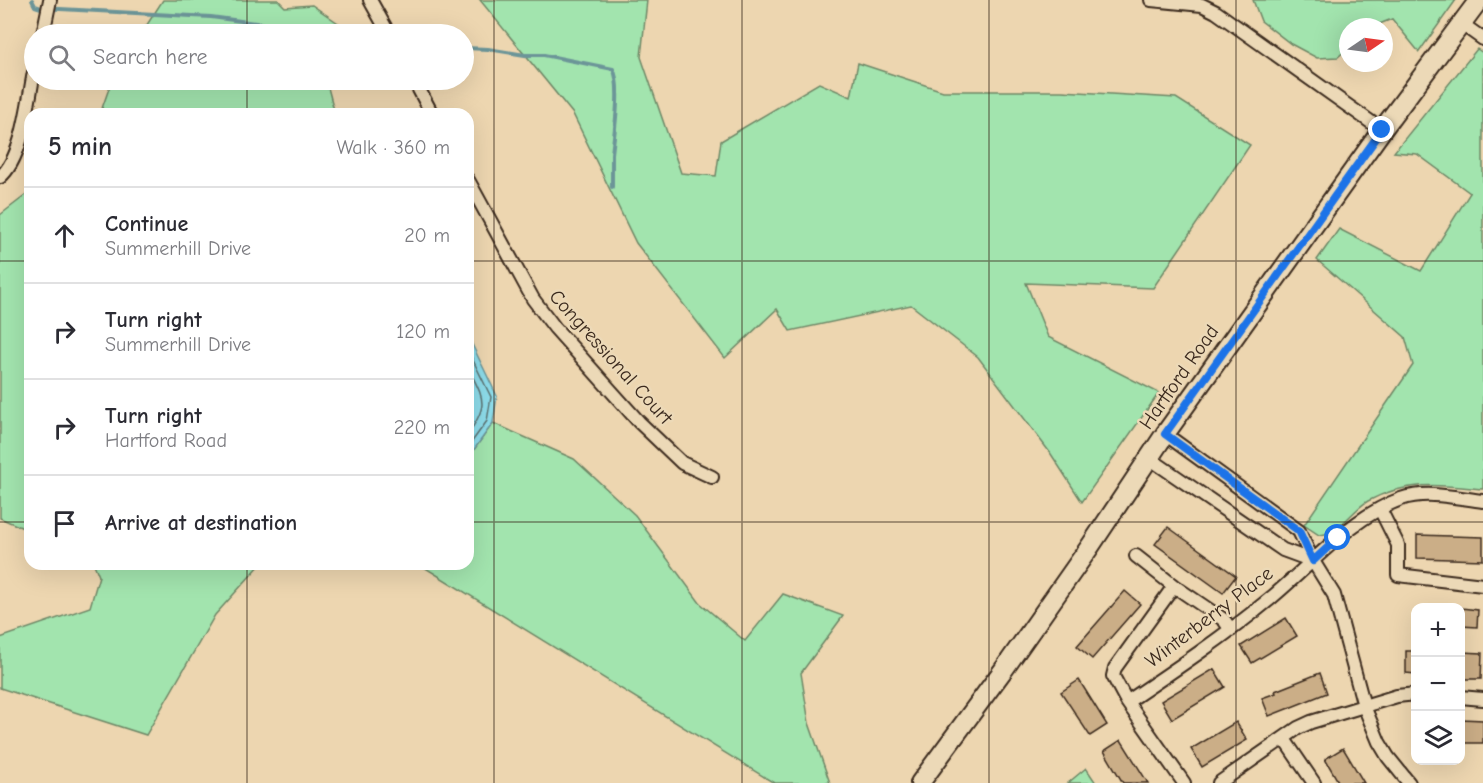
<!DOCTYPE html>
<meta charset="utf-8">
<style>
:root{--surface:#fff;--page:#f2f2f3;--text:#2b2b33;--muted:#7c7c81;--line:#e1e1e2}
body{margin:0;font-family:"Comic Neue",sans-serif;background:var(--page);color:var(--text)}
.controls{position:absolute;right:18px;bottom:18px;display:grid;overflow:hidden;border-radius:12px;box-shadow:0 6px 24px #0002}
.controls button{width:54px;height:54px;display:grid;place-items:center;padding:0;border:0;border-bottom:2px solid var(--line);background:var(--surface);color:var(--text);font:30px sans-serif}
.compass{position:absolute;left:1339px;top:18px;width:54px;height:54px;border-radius:50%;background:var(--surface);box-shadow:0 6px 24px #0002;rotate:77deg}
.stop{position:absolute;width:18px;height:18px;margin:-14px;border:4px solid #1a73e8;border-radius:50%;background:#fff}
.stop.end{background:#1a73e8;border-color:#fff;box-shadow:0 2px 6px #0008}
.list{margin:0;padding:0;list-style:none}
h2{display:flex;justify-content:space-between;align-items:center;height:78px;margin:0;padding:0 24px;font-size:26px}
h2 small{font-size:20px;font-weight:400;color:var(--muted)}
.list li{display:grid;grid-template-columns:39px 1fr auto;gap:18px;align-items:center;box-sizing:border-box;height:96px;padding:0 24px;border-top:2px solid var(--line)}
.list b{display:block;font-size:22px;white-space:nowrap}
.list p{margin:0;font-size:20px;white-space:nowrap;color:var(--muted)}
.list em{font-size:20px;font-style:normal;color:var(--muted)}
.icon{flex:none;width:33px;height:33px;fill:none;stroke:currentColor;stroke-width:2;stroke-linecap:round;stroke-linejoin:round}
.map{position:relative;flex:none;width:1483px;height:783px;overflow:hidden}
.search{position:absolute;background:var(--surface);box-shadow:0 6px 24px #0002;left:24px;top:24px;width:450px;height:66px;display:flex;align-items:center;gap:15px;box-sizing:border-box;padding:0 21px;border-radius:33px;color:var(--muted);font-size:22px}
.panel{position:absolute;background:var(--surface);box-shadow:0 6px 24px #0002;left:24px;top:108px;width:450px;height:462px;border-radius:18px}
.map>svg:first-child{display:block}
.green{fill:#a2e4ae;stroke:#6e8766;stroke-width:1.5}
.water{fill:#8ddcea;stroke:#6c9598;stroke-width:1.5}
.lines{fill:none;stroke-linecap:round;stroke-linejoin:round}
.shore{stroke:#5c7170;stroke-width:1.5}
.stream{stroke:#6c9598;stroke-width:4}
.building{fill:#cbae87;stroke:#3b2a1e;stroke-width:1.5}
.street-casing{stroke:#3b2a1e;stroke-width:16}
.secondary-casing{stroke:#3b2a1e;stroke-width:22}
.street{stroke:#ecd9b7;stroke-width:12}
.secondary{stroke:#ecd9b7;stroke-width:18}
.route{stroke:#1a73e8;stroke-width:8}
.grid{fill:none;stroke:#3b2a1e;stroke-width:1.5;stroke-opacity:0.55}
.labels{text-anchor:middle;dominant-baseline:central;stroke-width:5;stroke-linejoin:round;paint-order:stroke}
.street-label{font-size:20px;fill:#3b2a1e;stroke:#ecd9b7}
</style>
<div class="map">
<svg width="1483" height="783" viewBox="0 0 1483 783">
<rect width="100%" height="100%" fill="#edd6b0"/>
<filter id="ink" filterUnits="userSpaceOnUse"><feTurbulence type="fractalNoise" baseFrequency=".0167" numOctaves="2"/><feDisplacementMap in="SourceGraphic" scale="12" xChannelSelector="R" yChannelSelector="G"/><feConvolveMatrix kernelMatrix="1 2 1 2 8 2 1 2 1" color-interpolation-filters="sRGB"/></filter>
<g filter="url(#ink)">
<!-- green -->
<path class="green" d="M163,0h115l7,7 27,-2 42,29h-213z
M480,0h167l-6,57 40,116 35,3 5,-35 98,-58 32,14 7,-34 85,28h119l114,7 74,47 -97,143 -127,-5 22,54 111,56 -77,109 -31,-48 -73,-97 -67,-52 -121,26 -13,-22 -52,49 -89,-115 -63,-129z
M1253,0h203l-37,52 -27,-33 -20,8h-24v21l-10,9 -21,1 -26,-14 -30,-23z
M1477,49l6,4v436c-43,-4 -75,-9 -115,12 -16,9 -30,34 -49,34l-15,-10 109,-160 -8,-28 -88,-77 22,-31 82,42 49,-78 -53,-39 -23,-2z
M112,80h214l9,34h-235z
M30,192v339l-30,-13v-303z
M493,423l81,36 61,56 65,88 45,38 38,-47 60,22 -42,57 8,50 21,60h-56l-355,-219h49v-106z
M94,564h167l-46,51 -69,120 -146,-47v-50l90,-31 9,-31z
M1086,768l10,15h-28z"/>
<!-- water -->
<path class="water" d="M468,336l29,60 -4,27 -25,35z"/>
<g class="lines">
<!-- shore -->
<path class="shore" d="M468,350l23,47 -4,24 -19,26
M468,367c15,32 22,36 0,67"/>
<!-- stream -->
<path class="stream" d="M32,0l3,6 6,2 170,9 75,10 15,5
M464,48l24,1 37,6h19l69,14c9,15 1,66 -1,85 0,11 0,22 0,33"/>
</g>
<!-- building -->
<path class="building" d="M1168,527l68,49 -13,17 -68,-49z
M1417,535l66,2v23l-66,-2z
M1125,591l15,13 -48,55 -15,-13z
M1461,608l17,2 -1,17 -16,-1z
M1286,618l11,18 -45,27 -11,-17z
M1406,651h10v23l-10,-1z
M1461,652l21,1 -1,26h-20z
M1214,669l11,18 -53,32 -11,-18z
M1320,673l7,20 -58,23 -7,-18 14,-5 -1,-2z
M1079,680l28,45 -17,11 -29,-44z
M1461,719l22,1v23h-22z
M1236,722l11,18 -45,27 -11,-18z
M1121,740l27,43h-25l-19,-32z
M1343,748l21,35h-25l-14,-24z"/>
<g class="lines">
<defs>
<path id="street" d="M370,0l19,34
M1151,0l51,5 14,7 166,118
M1462,24l21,15
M43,34l7,-34
M414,80l18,34
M0,177c23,-19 28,-75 34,-105
M468,180l65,119 22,29 84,94 43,41 30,14
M1165,434l134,97 14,30 21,34 30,111 15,36 9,15 21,26
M1149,458l134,92 30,11
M1380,509l18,36v30l85,10
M1136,556l38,30 50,34 7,10
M1174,586l-59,82 -2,8 14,26 57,81
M1460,697l23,2
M1127,702c49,-33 98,-66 144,-104 40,-33 80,-81 130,-99 26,-9 56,-1 82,2
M1284,739l30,44
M1219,783l79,-55 13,-6 86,-26 19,-2"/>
<path id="secondary" d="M920,783l84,-114 85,-121 76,-114 217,-304 97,-130"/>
</defs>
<!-- street casing -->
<use href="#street" class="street-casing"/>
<!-- secondary casing -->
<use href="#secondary" class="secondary-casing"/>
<!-- street -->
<use href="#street" class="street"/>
<!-- secondary -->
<use href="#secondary" class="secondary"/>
</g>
</g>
<g class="lines" filter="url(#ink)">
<!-- route -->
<path class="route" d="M1338,538l-25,23 -14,-30 -134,-97 217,-304"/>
</g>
<!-- grid -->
<path class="grid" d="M247,0v34M494,0v783M742,0v783M989,0v783M1236,0v783M247,80v34M0,261h30M468,261h1015M0,522h30M468,522h1015M247,564v219"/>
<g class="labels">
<!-- street labels -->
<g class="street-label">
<text transform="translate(611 357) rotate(48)">Congressional Court</text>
<text transform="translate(1179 377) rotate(-55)">Hartford Road</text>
<text transform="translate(1209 617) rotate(-37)">Winterberry Place</text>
</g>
</g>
</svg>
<div class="controls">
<button>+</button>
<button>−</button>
<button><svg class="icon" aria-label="layers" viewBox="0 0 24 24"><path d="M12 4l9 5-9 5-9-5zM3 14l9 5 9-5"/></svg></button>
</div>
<svg class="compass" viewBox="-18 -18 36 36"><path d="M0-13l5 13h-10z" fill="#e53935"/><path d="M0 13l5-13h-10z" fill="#7c7c81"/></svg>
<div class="stop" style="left:1338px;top:538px"></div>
<div class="stop end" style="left:1382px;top:130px"></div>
<div class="search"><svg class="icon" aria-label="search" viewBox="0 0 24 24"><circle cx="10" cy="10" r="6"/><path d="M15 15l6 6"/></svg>Search here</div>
<section class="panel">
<h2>5 min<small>Walk · 360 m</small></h2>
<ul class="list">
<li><svg class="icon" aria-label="ahead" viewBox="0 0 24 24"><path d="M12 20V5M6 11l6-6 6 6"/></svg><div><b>Continue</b><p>Summerhill Drive</p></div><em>20 m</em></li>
<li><svg class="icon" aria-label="right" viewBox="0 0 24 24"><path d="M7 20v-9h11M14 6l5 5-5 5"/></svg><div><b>Turn right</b><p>Summerhill Drive</p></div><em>120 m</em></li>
<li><svg class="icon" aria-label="right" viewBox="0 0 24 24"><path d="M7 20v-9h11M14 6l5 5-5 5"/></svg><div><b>Turn right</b><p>Hartford Road</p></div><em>220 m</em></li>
<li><svg class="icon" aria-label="arrive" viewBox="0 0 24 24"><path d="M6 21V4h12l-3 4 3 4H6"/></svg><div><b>Arrive at destination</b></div></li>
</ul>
</section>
</div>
